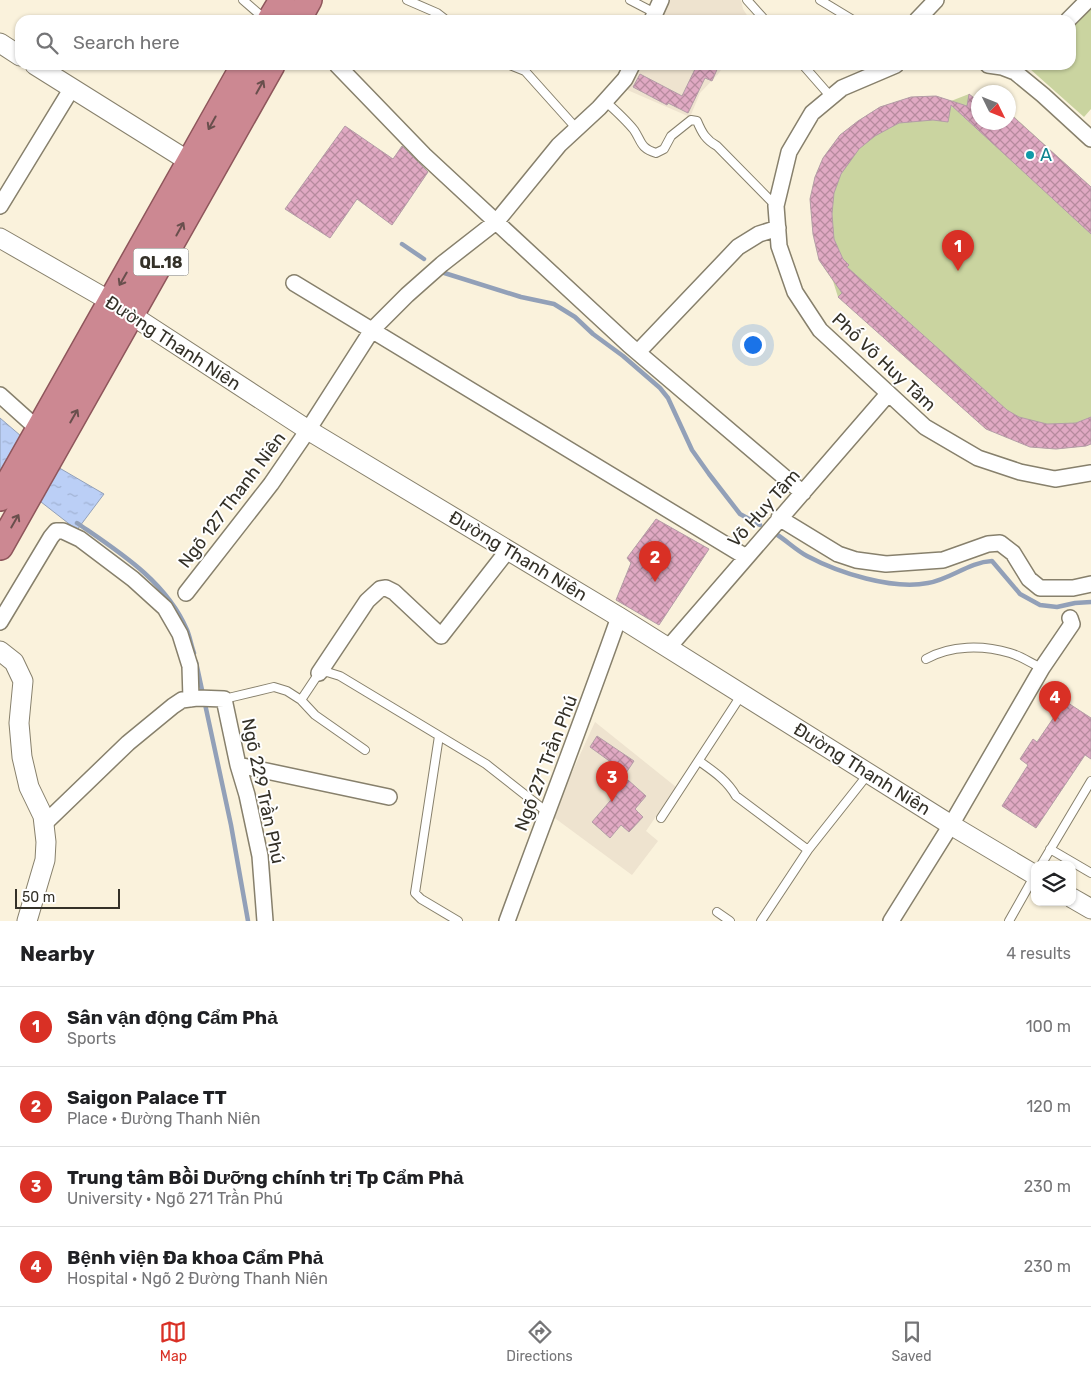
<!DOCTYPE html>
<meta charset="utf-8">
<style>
:root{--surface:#fff;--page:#f2f2f2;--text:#202124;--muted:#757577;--line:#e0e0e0;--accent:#d93025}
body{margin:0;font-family:Rubik,sans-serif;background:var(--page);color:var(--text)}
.controls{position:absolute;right:15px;bottom:15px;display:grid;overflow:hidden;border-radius:10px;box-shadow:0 1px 4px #0004}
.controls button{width:45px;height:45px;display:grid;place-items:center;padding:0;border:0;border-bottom:1px solid var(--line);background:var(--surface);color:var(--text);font:25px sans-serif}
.compass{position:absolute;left:971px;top:85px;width:45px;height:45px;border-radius:50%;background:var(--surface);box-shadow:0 1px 4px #0004;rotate:133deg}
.scale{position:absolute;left:15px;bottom:12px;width:105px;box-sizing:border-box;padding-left:5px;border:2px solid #343128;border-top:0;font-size:14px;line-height:18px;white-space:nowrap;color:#343128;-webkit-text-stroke:4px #fff;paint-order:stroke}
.you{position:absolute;left:752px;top:344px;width:18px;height:18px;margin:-12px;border:4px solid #fff;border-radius:50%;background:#1a73e8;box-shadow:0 0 0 8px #1a73e833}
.badge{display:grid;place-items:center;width:32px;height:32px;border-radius:50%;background:var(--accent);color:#fff;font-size:16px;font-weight:700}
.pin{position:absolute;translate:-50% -41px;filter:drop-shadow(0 1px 2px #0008)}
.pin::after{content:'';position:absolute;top:26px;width:18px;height:15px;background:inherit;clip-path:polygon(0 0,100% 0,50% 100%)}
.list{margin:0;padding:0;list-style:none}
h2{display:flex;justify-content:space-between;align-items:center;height:65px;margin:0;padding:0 20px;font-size:21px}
h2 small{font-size:16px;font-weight:400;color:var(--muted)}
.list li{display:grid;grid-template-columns:32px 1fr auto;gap:15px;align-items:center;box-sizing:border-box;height:80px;padding:0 20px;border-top:1px solid var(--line)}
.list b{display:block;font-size:19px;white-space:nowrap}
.list p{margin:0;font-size:16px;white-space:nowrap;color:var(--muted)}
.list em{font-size:16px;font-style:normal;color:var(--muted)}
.icon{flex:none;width:28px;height:28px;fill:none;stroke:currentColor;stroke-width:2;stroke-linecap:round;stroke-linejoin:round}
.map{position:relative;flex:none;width:1091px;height:921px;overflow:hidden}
.search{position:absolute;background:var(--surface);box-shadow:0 1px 4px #0004;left:15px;right:15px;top:15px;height:55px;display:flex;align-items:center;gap:12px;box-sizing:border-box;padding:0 18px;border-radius:15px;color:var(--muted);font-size:19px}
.sheet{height:385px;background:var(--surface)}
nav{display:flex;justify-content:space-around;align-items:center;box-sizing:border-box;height:70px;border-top:1px solid var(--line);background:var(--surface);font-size:14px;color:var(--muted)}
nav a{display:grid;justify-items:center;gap:2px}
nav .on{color:var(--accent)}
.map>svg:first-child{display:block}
.education{fill:#eee3cf}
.park{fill:#cad4a0}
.water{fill:url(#water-ripples);stroke:#92a0b8}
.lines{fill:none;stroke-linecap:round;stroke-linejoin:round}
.stream{stroke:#92a0b8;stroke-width:4.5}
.building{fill:url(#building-cross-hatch);stroke:#b49da7}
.service-casing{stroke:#87806c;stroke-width:10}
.minor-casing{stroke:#87806c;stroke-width:18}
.tertiary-casing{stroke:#87806c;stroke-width:21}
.trunk-casing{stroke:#8e565b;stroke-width:28}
.service{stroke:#fff;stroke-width:8}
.minor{stroke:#fff;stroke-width:15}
.tertiary{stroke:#fff;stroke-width:19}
.trunk{stroke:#cc8892;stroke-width:25}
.oneway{stroke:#694f4d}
.culture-dot{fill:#0f9aa8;stroke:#fff;stroke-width:2}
.labels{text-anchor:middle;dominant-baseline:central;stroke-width:4;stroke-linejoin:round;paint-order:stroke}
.shield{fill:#fff;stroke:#716f68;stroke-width:1}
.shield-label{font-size:16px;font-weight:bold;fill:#343128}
.culture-label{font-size:18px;fill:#0d838f;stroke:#fff;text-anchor:start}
.street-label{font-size:18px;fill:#343128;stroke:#fff}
</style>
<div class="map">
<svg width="1091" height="921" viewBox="0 0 1091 921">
<defs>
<pattern id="water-ripples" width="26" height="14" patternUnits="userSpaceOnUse" patternTransform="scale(1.25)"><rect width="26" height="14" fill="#bbcff6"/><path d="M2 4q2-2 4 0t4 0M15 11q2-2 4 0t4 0" fill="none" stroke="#a1b2d3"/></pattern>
<pattern id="building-cross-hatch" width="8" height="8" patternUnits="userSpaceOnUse" patternTransform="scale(1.25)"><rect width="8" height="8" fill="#e0a9c3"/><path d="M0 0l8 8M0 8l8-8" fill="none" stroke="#b68a9e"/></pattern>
</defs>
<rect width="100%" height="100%" fill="#faf2dc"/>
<!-- education -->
<path class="education" d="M666,0h75l2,9 7,11h-94z
M636,65h88l-5,8 -19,20 -10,24 -65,-28z
M595,722l81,65 -30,44 12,10 -26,34 -80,-59z"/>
<!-- park -->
<path class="park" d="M1091,1v108l-7,8 -54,-48 3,-4h38v-42z
M969,94l9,7v21h30l1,-10 82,75v257l-5,2 -30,3 -26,-2 -192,-150 -5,-16 -14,-21 -6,-27 -3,-34 5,-22 8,-19 17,-23 18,-14 22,-14 31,-10 25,-1 15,5z"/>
<!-- water -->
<path class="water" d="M0,418l56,48 48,28 -27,36 -77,-60z"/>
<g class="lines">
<!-- stream -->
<path class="stream" d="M402,244l22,15
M438,271l83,26 33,7 21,13 18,17 30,22 37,32 8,10 24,52 17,24 31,40 20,11
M77,523c42,29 89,58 110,107 3,7 4,15 7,23
M776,534c11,7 20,16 31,22 32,17 85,34 121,27 23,-4 41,-21 64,-22l28,33 20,11 17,2 18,-4 16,-1
M196,662l35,163 17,96"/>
</g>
<!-- building -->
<path class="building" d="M697,65h22l-7,16 -7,-3 -17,35 -20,-10 -1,2 -34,-18 7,-13 42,22z
M969,94l9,7v21h30v-10l83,75v47l-140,-129 -3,17 -15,-2 -34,3 -24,13 -16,13 -18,25 -7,19 -2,21 2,25 9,20 6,6 -2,2 160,143 12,7 28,7 29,-1 15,-6v27l-5,2 -30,3 -26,-2 -44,-18 -148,-132 4,-4 -23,-33 -6,-26 -3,-35 5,-22 8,-19 17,-23 18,-14 22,-14 31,-10 25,-1 31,10z
M345,126l48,33 9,-13 26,26 -36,53 -35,-26 -27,39 -45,-29z
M656,519l53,30 -50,76 -43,-25 15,-37 -4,-5z
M1065,701l26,17v41l-6,-4 -49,73 -34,-22 26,-41 -8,-6 13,-20 4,3z
M597,736l37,25 -8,12 -36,-26z
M628,780l18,16 -11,13 8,8 -14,15 -8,-7 -11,13 -18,-16z"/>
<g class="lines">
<defs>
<path id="service" d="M243,0l23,20
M407,0l30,13 9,7
M630,0l25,13
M747,0l18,20
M820,0l33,20
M510,65l15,6 52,58
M803,65l28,32
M605,101c10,9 21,19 29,29 8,12 6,18 22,23l8,-4 7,-13 20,-16 6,1c5,12 9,19 20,25l59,60
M926,659c25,-14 57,-14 84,-6 11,3 22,11 32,15
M224,699l50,-12 13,4 14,9 14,15 50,35
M301,700l18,-27 8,-1 13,4 146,88 61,48
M439,736l-24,157 6,6 37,22
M699,761c14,10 28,19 37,35l72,54
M661,818l81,-124
M1050,849l41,24
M1041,865l50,-84
M717,912l13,9
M761,921l47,-71 61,-77
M1009,921l26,-46"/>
<path id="minor" d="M652,20l9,-20
M917,20l19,-20
M1068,20l20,-20
M337,65l87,90 205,190 174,148
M896,65l-54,23 -30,25 -23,39 -13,54 3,40 16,46 25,38 105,97 53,31 42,14 35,7 36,-6
M988,65l14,2 13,5 28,23 48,44
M0,206l72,-118
M294,283l452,274
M638,352l100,-105 21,-13 19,-6
M0,395l39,35
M779,518l59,36 18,6 30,4 57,-4 45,-16 12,-1 13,10 16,26 11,9h33l18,-4
M186,593l85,-109 37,-54 64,-100 35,-35 35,-31 55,-43 62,-76 40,-37 26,-29 7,-14
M0,622l51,-85 5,-6h7l17,8 53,40 32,29 15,26 10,32 1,33
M668,648l220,-254
M319,673l48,-72 13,-12 6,-1 8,4 47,44 67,-86
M238,765l151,32
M44,824l84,-81 45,-37 9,-6 15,-2 27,1 14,66 9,30 13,61 5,65
M507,921c37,-101 76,-202 112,-304
M891,921l60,-96 91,-157 30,-44 -2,-6"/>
<path id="tertiary" d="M0,43l20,13
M35,65l155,97
M0,238l110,63 198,129 311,187 332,208 84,50
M0,651l14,11 9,19 -4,42 3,34 7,30 14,29 3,26 -1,18 -18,61
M1072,898l19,11"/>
<path id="trunk" d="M270,20l12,-20
M298,20l11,-20
M0,498l244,-433
M0,547l272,-482"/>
</defs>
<!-- service casing -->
<use href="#service" class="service-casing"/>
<!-- minor casing -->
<use href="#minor" class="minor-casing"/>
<!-- tertiary casing -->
<use href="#tertiary" class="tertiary-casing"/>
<!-- trunk casing -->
<use href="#trunk" class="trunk-casing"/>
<!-- service -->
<use href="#service" class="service"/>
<!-- minor -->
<use href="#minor" class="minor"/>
<!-- tertiary -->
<use href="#tertiary" class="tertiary"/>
<!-- trunk -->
<use href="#trunk" class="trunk"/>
</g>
<!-- one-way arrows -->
<defs><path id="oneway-shaft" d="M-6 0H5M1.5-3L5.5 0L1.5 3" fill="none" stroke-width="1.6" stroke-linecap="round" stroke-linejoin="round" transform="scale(1.25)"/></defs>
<g class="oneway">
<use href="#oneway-shaft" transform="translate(260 87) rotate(-61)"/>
<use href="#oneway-shaft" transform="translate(212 123) rotate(119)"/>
<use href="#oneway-shaft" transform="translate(180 229) rotate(-61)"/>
<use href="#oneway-shaft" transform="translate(123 279) rotate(120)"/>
<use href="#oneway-shaft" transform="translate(74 416) rotate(-60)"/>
<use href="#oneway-shaft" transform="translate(15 521) rotate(-60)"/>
</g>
<!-- markers -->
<circle class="culture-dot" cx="1030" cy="155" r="5"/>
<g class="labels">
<!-- shield labels -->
<rect class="shield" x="133.5" y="248.5" width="55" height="27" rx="4"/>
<g class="shield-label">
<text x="161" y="262">QL.18</text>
</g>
<!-- culture labels -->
<g class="culture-label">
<text x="1040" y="155">A</text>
</g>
<!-- street labels -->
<g class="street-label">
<text transform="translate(173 343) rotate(33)">Đường Thanh Niên</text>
<text transform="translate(884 362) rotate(43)">Phố Võ Huy Tâm</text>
<text transform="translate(232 500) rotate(-53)">Ngõ 127 Thanh Niên</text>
<text transform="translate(764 508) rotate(-48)">Võ Huy Tâm</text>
<text transform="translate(518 556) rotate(31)">Đường Thanh Niên</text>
<text transform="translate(546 763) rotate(-69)">Ngõ 271 Trần Phú</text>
<text transform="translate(862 769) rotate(32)">Đường Thanh Niên</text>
<text transform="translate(263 791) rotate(78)">Ngõ 229 Trần Phú</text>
</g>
</g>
</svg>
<div class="controls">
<button><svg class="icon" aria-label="layers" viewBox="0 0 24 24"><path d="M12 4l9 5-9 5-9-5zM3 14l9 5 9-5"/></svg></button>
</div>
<svg class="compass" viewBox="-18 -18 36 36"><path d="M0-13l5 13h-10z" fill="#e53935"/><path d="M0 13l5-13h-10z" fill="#757577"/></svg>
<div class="scale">50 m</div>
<div class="you"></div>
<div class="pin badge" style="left:958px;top:271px">1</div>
<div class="pin badge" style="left:655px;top:582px">2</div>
<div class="pin badge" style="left:612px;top:802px">3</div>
<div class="pin badge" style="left:1055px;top:722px">4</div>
<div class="search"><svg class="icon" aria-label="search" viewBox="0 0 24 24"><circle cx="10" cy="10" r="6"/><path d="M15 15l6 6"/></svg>Search here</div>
</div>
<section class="sheet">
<h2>Nearby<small>4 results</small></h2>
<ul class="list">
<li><span class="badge">1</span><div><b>Sân vận động Cẩm Phả</b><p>Sports</p></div><em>100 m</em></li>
<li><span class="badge">2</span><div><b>Saigon Palace TT</b><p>Place · Đường Thanh Niên</p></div><em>120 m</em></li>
<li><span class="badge">3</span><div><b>Trung tâm Bồi Dưỡng chính trị Tp Cẩm Phả</b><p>University · Ngõ 271 Trần Phú</p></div><em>230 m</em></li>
<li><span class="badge">4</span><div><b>Bệnh viện Đa khoa Cẩm Phả</b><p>Hospital · Ngõ 2 Đường Thanh Niên</p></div><em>230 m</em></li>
</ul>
</section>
<nav>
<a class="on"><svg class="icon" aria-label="map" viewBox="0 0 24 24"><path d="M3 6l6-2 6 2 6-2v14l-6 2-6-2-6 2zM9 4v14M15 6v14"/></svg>Map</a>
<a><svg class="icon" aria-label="directions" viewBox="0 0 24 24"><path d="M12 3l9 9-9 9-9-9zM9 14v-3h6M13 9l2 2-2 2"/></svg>Directions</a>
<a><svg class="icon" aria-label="saved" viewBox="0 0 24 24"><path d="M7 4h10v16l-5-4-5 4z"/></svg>Saved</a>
</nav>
